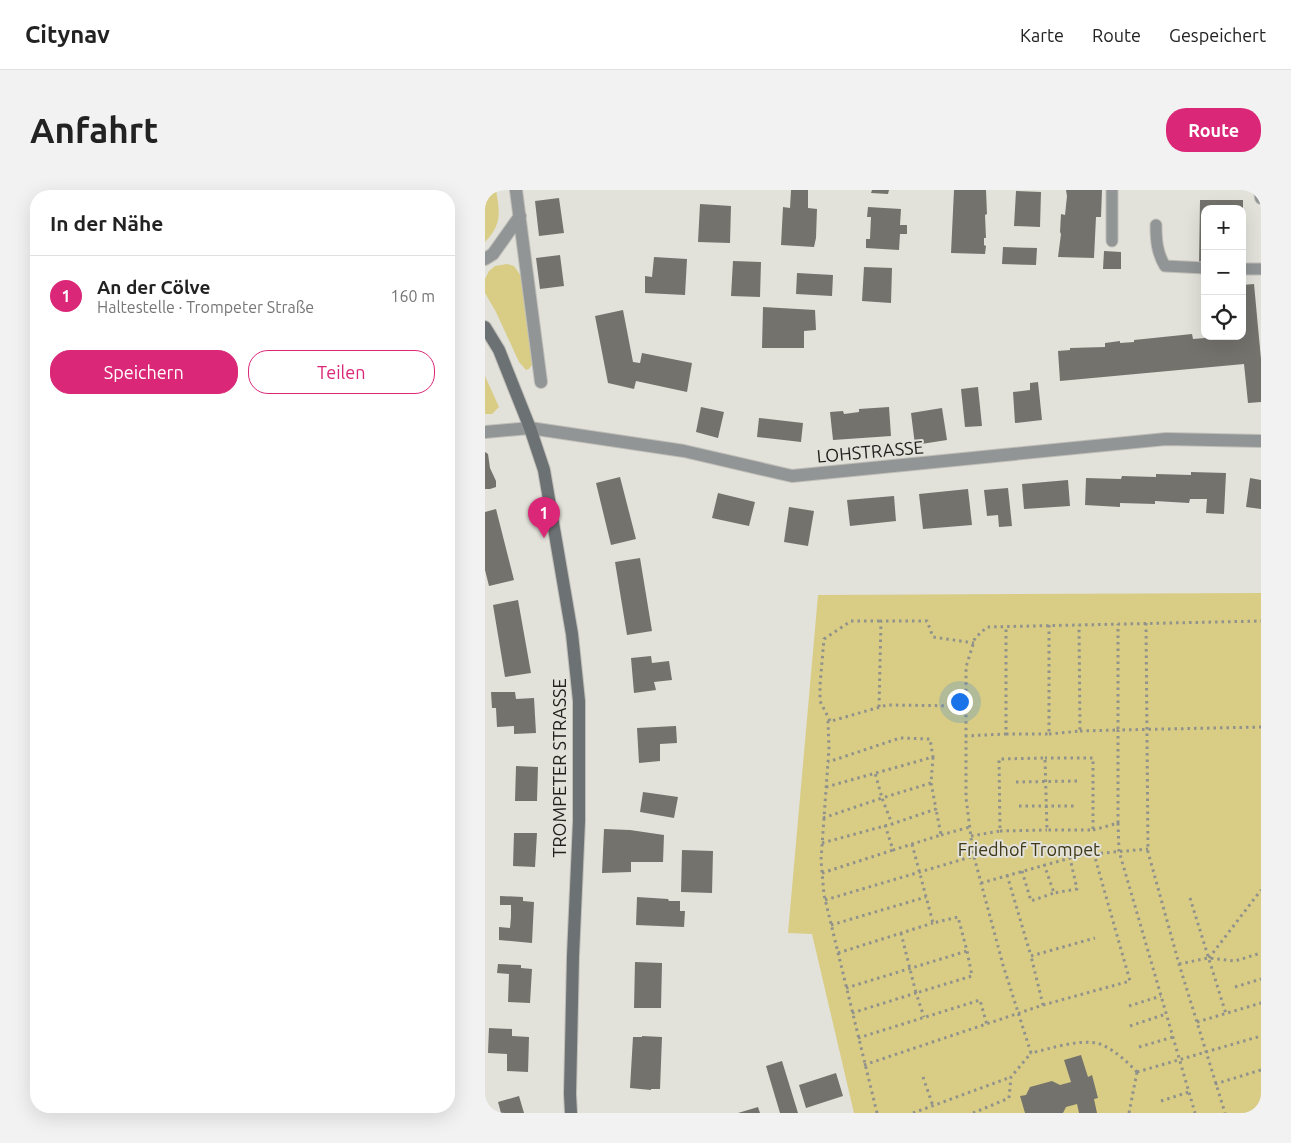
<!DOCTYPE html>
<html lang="de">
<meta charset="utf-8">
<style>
:root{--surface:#fff;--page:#f2f2f2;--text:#222;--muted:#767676;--line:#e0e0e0;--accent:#db2777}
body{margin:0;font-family:Ubuntu,sans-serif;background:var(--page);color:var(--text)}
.controls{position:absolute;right:15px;top:15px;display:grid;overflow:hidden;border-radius:10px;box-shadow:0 5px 20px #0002}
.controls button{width:45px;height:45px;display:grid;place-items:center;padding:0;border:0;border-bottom:1px solid var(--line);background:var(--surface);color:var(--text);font:25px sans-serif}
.you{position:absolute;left:474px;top:511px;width:18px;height:18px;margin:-12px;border:4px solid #fff;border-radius:50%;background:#1a73e8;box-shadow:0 0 0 8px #1a73e833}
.badge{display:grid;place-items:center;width:32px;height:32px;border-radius:50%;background:var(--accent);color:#fff;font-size:16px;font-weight:700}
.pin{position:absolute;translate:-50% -41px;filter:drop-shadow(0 1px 2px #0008)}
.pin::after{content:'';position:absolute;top:26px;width:18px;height:15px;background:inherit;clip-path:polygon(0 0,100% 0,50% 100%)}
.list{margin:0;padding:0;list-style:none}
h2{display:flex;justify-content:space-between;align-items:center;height:65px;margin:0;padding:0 20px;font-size:21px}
h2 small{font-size:16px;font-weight:400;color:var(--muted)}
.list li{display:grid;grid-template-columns:32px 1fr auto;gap:15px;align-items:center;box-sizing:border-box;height:80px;padding:0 20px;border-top:1px solid var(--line)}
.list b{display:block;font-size:19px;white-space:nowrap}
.list p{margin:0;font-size:16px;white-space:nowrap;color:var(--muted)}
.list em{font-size:16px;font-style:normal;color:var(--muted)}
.actions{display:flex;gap:10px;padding:15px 20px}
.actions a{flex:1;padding:11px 0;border:1px solid var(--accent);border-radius:20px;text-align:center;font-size:18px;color:var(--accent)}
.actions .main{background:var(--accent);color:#fff}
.icon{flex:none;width:28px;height:28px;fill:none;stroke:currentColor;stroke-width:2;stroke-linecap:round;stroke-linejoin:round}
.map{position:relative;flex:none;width:776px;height:923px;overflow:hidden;border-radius:20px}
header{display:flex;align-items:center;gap:30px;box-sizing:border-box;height:70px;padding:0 25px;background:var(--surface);border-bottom:1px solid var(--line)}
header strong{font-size:24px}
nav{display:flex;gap:28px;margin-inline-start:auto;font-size:18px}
.intro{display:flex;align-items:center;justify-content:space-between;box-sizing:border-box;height:120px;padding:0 30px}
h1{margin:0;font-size:35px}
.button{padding:12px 22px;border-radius:20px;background:var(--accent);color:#fff;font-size:18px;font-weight:700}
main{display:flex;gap:30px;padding:0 30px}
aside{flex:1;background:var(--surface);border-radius:20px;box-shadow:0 5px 20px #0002}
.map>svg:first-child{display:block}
.green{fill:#d9cd85}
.building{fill:#73726c}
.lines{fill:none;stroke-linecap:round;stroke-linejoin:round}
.lane-casing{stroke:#bfbeb8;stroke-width:13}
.street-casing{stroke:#bfbeb8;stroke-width:14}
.secondary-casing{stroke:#bfbeb8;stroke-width:14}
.path{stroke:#92928c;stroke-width:3;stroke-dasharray:2.5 4;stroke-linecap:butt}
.lane{stroke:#929596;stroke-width:11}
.street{stroke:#929596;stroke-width:12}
.secondary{stroke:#6c7173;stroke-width:12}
.labels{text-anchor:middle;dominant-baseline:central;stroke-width:4;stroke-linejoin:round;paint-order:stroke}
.street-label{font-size:18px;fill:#21211e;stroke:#e2e1da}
.park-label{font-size:18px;fill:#3f3919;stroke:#e2e1da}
</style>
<header>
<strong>Citynav</strong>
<nav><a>Karte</a><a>Route</a><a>Gespeichert</a></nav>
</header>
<div class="intro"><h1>Anfahrt</h1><a class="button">Route</a></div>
<main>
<aside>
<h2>In der Nähe<small></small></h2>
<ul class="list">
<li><span class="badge">1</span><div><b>An der Cölve</b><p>Haltestelle · Trompeter Straße</p></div><em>160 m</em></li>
</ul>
<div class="actions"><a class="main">Speichern</a><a>Teilen</a></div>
</aside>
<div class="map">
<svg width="776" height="923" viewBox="0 0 776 923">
<rect width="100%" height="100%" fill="#e2e1da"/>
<!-- green -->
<path class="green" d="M0,0h11c4,23 6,34 -11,52z
M22,74l7,2 7,10 11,89 -3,4 -3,1 -7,-8 -23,-50 -11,-19v-14l4,-8 6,-5z
M0,186l14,31 -7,7h-7z
M776,403v520h-407l-42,-179 -24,-1 30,-338z"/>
<!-- building -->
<path class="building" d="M306,0h17v18l9,1 -1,29 -2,9 -33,-2 2,-38 7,1z
M387,0h17l-1,4 -17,-1z
M469,0h32l1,24 -2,1 1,23h-2v7l2,1 -1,8 -34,-1z
M581,0h36l-1,27h-5l-2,41 -36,-1 3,-23 -1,-2 1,-18 4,1 2,-19z
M531,1l25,1 -1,35 -26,-1z
M74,8l5,35 -25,3 -4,-35z
M715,10h43v9h-38v56h-6z
M215,14l31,2 -1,37 -32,-1z
M383,17l33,2 -1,16h7v9h-7l-1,16 -33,-2v-9h4l1,-22h-4z
M518,57l34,1 -1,17 -34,-1z
M619,61l17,1v17h-18z
M75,65l4,31 -24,3 -4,-31z
M169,67l33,2 -2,36 -40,-2v-17l7,1z
M248,71l28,1 -1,35 -29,-1z
M379,77l28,1 -1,35 -29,-2z
M312,83l36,2 -1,21 -36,-2z
M769,94l7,75v43l-13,1 -4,-39 -184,17 -2,-30 12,-1v-2l35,-1v-4l15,-2v2l14,-1v-2l58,-6 1,5 12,-1 -1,-2h38v-51z
M278,117l52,3 1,20 -12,1v17h-42z
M138,120l10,52 7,1 2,-10 50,10 -5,29 -51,-11 -2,8 -26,-6 -13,-67z
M553,192l4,38 -27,3 -2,-31 17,-2v-7z
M493,197l4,39 -17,1 -4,-38z
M216,217l23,5 -6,26 -22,-6z
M404,217l2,29 -58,4 -3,-28 13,-1 1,3 15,-2v-3z
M457,218l5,32 -32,5 -4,-32z
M274,228l44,5 -2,19 -44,-5z
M0,262l3,2 2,14 6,13v6l-6,2h-5z
M706,282l35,1 -2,41 -18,-1 1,-14h-17l-1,4 -34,-2v3l-35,-1v4l-35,-2 1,-27 35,1 1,-3 34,1v-3l35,1z
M135,287l16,62 -25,6 -15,-62z
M765,288l11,2v29l-15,-2z
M583,290l2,26 -46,3 -2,-25z
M523,298l4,38 -13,1 -1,-12 -11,1 -3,-26z
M483,299l4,36 -49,4 -4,-35z
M233,303l37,9 -6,24 -37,-8z
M409,306l2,25 -46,5 -3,-26z
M304,317l25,4 -6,35 -24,-4z
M11,319l18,71 -25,6 -4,-16v-58z
M155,368l12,73 -25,4 -12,-73z
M33,410l13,73 -26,4 -12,-72z
M166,466l1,7 17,-2 3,19 -18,2 2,8 -22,3 -3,-35z
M6,502h24l1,7 18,-1 2,35 -22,1v-8l-17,1 -1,-19h-4z
M191,536l1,17 -17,1v17l-21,2 -2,-35z
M31,576l22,1 -1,34h-22z
M158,602l35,5 -4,21 -34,-6z
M119,639l26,1 34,5 -1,27h-32v10l-29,1z
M29,643h23l-2,34 -22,-1z
M197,660l31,1 -1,42 -31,-1z
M15,706l23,1v4l11,1 -2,41 -33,-3v-13l11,1 1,-11v-12h-11z
M152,707l31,2 1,2h11v10h5l-1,16 -48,-2z
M150,772l27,1 -1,45h-27z
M13,774l23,1v3l11,1 -2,34 -22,-1 1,-28 -12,-1z
M4,838l23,1v7l17,1 -1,35 -21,-1v-17l-19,-1z
M157,846l20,1 -2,52h-9v1l-21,-2 3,-51h9z
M596,865l7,22 4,-2 6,23 -4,1 3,14h-18l-2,-9 -11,3 -3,6h-38l-5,-17 6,-1 4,-8 22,-6 8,4 11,-3 -7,-22z
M297,871l16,52h-18l-14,-47z
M351,883l7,23 -37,12 -7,-23z
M34,906l5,17h-23l-3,-11z
M273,917l2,6h-22z"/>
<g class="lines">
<defs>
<path id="lane" d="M671,35c0,15 1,28 9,41l40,2
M627,51v-51
M757,79h19"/>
<path id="street" d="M31,0l25,192
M775,0l1,8
M0,69l8,-5 27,-38
M0,242l45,-4 154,23 108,25 374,-37 95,2"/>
<path id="secondary" d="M0,137l14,23 31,78 14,42 28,164 7,67v120l-6,135 -3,138 1,19"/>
</defs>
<!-- lane casing -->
<use href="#lane" class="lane-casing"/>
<!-- street casing -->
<use href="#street" class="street-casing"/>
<!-- secondary casing -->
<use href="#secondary" class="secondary-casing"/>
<!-- path -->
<path class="path" d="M661,433l2,229 31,112 46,149
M394,517l2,-86h46l6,16 41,6
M345,531l-10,-20v-16l4,-46 27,-18h30
M595,541l38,-1v-106
M521,544h43v-109
M564,544l31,-3 -1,-106
M480,546l41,-2v-108
M531,592l62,-1
M446,593l5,26 -44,15 -10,-26 49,-15 2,-26
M341,597l107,-30 -3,-18 -30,-1 -72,24
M534,616h56
M338,628l59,-20 -7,-25
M633,633v-93l143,-3
M400,635l8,25 48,-15 -5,-26
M608,640l25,-7 1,28 76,262
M515,641l47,-1
M456,645l29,-8
M486,646l29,-5 -1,-72 46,-1 2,72h46v-72h-48
M337,653l70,-19
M559,674l10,29 23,-4 -7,-31
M537,681l9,30 23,-8
M337,683l71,-23
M522,685l24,81 64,-18
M496,693l100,-28 67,-6
M705,708l36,116
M340,710l149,-44
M346,735l95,-28
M416,743l15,60 56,-17 -5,-25
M353,763l95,-30
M724,768l52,-68
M694,774l29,-6 27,3 26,-8
M750,797l26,-8
M361,798l121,-37 -9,-34 -25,6 -21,-79
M558,815l87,-24 -36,-127
M644,816l32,-10
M367,823l64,-20 8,24
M712,832l64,-19
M645,836l36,-12
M373,848l122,-38 7,25
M654,857l34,-10
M379,875l179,-60 -12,-49
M652,882c-11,-11 -22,-22 -37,-28 -19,-6 -51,5 -69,9l-28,-88 -30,-112 -7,-55v-131l9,-29 12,-11 274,-6
M652,882l124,-36
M438,887l10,29
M730,894l46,-14
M676,911l28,-9
M392,923l-53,-218 -3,-35 8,-112 -1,-26 59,-17 79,1
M428,923l98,-36
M488,923l36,-15 2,-21 20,-24
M644,923l8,-41"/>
<!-- lane -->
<use href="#lane" class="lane"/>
<!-- street -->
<use href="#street" class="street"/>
<!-- secondary -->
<use href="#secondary" class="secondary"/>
</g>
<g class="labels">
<!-- street labels -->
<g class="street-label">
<text transform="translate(385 261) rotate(-5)">LOHSTRASSE</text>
<text transform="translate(74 578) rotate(-90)">TROMPETER STRASSE</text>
</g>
<!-- park labels -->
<g class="park-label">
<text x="544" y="659">Friedhof Trompet</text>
</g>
</g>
</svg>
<div class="controls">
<button>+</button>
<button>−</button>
<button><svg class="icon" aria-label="locate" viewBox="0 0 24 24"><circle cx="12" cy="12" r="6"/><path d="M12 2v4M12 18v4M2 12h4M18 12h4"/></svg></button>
</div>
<div class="you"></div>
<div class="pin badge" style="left:59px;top:348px">1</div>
</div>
</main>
